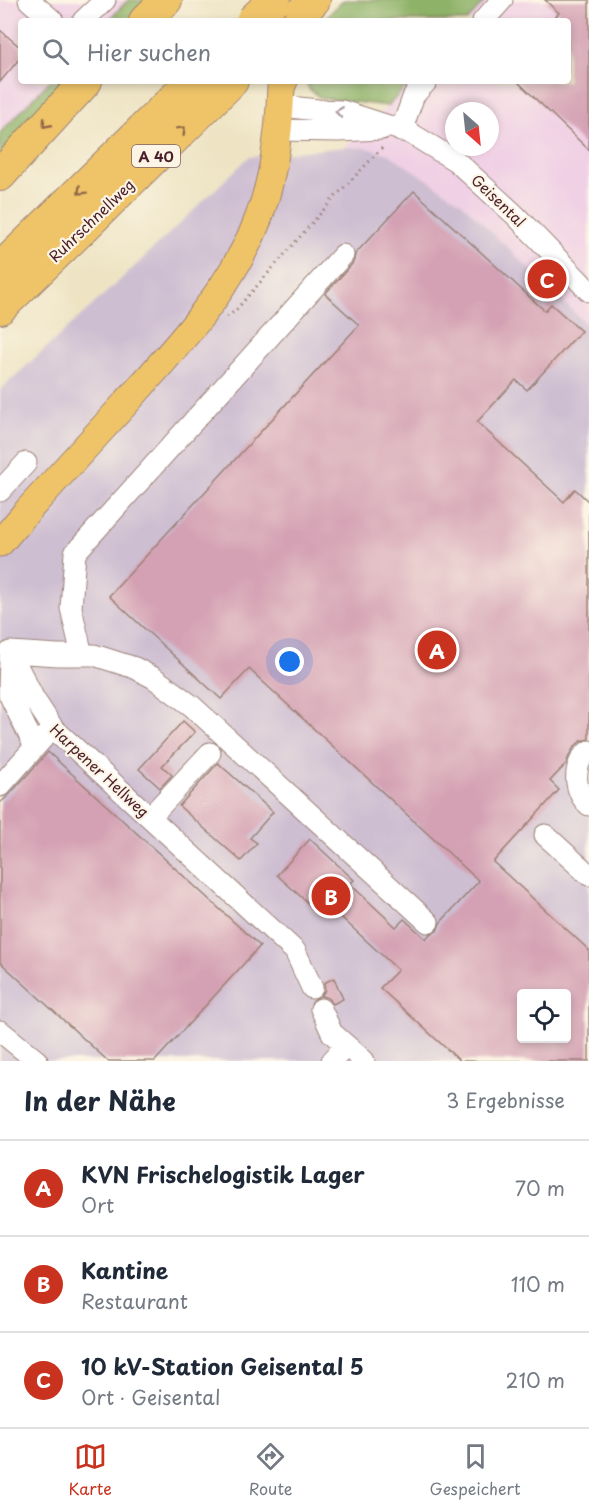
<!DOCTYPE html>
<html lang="de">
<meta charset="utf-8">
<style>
:root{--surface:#fff;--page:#f6f6f7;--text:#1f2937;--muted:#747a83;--line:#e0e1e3;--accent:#c8321e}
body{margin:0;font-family:"Playpen Sans",sans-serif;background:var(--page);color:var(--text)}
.controls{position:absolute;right:18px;bottom:18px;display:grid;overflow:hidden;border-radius:6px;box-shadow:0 3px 9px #0003}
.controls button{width:54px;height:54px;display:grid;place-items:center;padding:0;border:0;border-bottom:2px solid var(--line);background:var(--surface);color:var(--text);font:30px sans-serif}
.compass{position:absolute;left:445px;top:102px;width:54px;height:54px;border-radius:50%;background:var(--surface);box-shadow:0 3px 9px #0003;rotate:153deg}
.you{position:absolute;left:290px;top:662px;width:21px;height:21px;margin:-15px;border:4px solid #fff;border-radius:50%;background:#1a73e8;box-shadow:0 0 0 9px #1a73e833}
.badge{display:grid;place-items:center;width:39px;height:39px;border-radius:50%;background:var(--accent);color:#fff;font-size:20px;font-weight:700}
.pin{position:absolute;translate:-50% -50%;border:3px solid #fff;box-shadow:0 2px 6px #0006}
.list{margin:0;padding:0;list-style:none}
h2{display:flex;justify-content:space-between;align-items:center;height:78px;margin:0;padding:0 24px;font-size:26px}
h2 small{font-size:20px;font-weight:400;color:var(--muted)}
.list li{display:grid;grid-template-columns:39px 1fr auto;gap:18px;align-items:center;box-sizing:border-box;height:96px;padding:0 24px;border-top:2px solid var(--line)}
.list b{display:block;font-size:22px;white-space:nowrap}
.list p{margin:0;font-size:20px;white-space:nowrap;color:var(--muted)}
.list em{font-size:20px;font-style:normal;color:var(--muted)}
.icon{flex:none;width:33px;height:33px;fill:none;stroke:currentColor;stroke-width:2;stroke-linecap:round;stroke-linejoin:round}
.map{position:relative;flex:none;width:589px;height:1061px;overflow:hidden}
.search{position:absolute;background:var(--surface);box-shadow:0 3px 9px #0003;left:18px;right:18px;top:18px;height:66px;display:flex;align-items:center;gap:15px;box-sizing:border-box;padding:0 21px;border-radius:6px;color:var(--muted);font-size:22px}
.sheet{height:366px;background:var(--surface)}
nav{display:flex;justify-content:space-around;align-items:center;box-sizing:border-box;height:84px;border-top:2px solid var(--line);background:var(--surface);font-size:16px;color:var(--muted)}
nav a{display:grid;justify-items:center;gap:3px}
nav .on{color:var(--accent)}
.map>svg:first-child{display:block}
.built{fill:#f0d0e5;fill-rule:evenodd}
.industrial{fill:#cebed2;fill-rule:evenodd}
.forest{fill:#8eb268;stroke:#6c684a;stroke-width:1.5}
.building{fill:#d4a1b4;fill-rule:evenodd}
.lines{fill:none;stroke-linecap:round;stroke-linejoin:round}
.minor-casing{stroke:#9c8278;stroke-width:23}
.major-casing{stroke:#9c8278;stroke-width:29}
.highway-casing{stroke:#9c8278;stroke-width:34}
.path{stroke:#9c8278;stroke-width:3;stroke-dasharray:1.5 4.5;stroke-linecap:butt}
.minor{stroke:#fff;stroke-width:21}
.major{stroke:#efc469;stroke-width:27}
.highway{stroke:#efc469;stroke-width:32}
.highway-bridge-casing{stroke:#9c8278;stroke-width:34;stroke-linecap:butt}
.highway-bridge{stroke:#efc469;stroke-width:32}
.oneway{stroke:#ae9aa0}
.oneway2{stroke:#946947}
.labels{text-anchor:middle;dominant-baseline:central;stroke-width:4.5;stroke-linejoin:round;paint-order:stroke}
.shield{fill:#fcf5e5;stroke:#7f5f63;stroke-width:1.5}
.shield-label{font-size:14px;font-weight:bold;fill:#4a1f2b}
.street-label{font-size:15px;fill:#4a1f2b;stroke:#fcf5e5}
</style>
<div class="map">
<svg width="589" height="1061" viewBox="0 0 589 1061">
<rect width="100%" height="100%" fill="#fcf5e5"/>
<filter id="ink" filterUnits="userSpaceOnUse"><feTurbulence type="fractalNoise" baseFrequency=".0167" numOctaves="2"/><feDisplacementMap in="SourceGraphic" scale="12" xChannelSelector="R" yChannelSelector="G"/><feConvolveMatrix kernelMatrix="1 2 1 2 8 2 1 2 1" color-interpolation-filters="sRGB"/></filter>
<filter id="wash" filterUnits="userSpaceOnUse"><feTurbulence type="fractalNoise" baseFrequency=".008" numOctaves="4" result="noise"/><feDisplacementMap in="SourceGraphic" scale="24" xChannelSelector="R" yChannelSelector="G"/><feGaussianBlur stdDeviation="1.35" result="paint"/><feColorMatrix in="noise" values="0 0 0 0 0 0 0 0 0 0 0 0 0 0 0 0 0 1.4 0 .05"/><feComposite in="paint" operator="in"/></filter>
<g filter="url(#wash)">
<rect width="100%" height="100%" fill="#eee4c4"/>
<!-- built -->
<path class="built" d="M0,0h128l-20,21h-87v60h29l-50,52z
M486,0h103v327l-128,-125 -72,-48 -22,-6 -23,-1 44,-41 23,-25h157v-60h-101zM454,111h36v36h-36z"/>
<!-- industrial -->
<path class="industrial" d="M344,147l23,1 22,6 72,48 128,125v734h-589v-671l132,-121 117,-112zM522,994h44v44h-44z"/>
<!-- forest -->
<path class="forest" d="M128,0h30l-21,21h-29z
M344,0h142l-19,21h-145z
M50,81h26l-76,80v-28z
M306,81h105l-23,25 -67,-8 -12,-9z"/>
<g id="blocks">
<!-- building -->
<path class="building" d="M545,0h44v150l-72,-69h51v-60h-17l8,-8z
M0,30l21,18v9l-21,25z
M414,191l131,120 6,-7 30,27 -54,59 -11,-10 -39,42 87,80 11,-13 14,13v237l-8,2 -7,6 -5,9 -3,8 -16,17 9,9 -66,72 96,88v111h-129l-80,-73 18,-18 -69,-64 -8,9 -44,-40 33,-36 44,41 -4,4 46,43 8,-8 22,20 4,-5 7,-3 3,-8 39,-42 -230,-212 -28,30 -112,-103 250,-271 -34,-31 27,-30 3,-6v-4zM522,993h45v45h-45z
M183,721l12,11 -33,34 10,9 -12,13 -21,-19z
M48,752l212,194 -105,115h-47l-108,-99v-159l9,-8z
M218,763l55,49 -23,26 7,5 -16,18 -62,-55z
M334,978l9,21 -10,5 -5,-6 -7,-2 4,-6 -1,-7z"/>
</g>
</g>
<g filter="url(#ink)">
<use href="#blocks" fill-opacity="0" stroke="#9c8278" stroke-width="1.5"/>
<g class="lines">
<defs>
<path id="minor" d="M29,0l24,21
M83,21l22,-21
M483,21l19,-21
M280,106l38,4 24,1 68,22 46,28 58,53 75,77
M278,130l60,1 44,-2
M401,131l13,-36 13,-14
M0,491l26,-28
M10,652l48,3h36l41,13 19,10 38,28 236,216
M10,652l24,47 19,29 242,223 17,37
M10,655l-1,39 26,53
M82,655l-11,-47 4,-55 268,-298
M589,751c-17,12 -16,41 0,54
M0,786l44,-49
M150,817l60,-64
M545,835l44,40
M321,1009l11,24 32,28
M0,1031l37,30
M332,1061l14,-15"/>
<path id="major" d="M0,543l23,-27c33,-37 67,-74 101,-111 47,-52 99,-107 128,-171 21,-46 27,-97 29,-147l3,-6"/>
<path id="highway" d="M145,21l21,-21
M293,21l21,-21
M0,175l86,-94
M0,269l192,-188
M0,308l81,-78 151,-149"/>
</defs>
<!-- minor casing -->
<use href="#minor" class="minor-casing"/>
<!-- major casing -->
<use href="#major" class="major-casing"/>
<!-- highway casing -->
<use href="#highway" class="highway-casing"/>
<!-- path -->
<path class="path" d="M227,317l8,-6 99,-113 50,-52"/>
<!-- minor -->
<use href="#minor" class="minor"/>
<!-- major -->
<use href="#major" class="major"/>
<!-- highway -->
<use href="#highway" class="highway"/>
<defs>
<path id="highway-bridge" d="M252,21l22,-21"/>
</defs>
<!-- highway-bridge casing -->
<use href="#highway-bridge" class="highway-bridge-casing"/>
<!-- highway-bridge -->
<use href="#highway-bridge" class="highway-bridge"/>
</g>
<!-- one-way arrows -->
<defs><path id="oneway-chevron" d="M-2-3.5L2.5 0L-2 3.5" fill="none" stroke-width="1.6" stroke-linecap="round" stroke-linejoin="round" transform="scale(1.5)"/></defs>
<use class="oneway" href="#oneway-chevron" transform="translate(339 112) rotate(-172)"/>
<g class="oneway2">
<use href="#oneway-chevron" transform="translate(46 124) rotate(132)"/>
<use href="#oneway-chevron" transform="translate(182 130) rotate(-45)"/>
<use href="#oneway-chevron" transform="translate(81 191) rotate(136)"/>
</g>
</g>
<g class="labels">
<!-- shield labels -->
<rect class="shield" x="132" y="145" width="48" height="22" rx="4.5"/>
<g class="shield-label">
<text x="156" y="156">A 40</text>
</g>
<!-- street labels -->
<g class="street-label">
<text transform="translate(499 200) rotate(44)">Geisental</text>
<text transform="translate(91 220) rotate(-44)">Ruhrschnellweg</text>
<text transform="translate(100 770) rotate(43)">Harpener Hellweg</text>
</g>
</g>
</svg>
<div class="controls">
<button><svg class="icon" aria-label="locate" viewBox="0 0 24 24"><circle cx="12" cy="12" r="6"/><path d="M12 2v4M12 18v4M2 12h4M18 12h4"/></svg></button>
</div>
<svg class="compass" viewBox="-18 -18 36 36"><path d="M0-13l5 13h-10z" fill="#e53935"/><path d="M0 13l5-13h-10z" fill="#747a83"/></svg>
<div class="you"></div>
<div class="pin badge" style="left:437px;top:650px">A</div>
<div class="pin badge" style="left:331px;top:896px">B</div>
<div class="pin badge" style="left:547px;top:279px">C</div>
<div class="search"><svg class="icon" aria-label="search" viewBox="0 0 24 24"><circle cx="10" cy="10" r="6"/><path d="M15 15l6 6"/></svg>Hier suchen</div>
</div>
<section class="sheet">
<h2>In der Nähe<small>3 Ergebnisse</small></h2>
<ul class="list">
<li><span class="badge">A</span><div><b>KVN Frischelogistik Lager</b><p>Ort</p></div><em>70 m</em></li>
<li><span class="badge">B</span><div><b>Kantine</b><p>Restaurant</p></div><em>110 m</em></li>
<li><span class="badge">C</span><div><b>10 kV-Station Geisental 5</b><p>Ort · Geisental</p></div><em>210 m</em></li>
</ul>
</section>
<nav>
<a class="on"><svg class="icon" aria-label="map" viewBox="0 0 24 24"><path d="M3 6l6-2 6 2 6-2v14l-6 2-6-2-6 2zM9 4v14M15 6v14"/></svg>Karte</a>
<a><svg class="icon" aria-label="directions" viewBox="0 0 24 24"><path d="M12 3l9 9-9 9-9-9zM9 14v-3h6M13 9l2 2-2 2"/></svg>Route</a>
<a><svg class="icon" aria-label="saved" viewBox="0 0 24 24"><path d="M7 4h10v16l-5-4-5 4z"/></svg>Gespeichert</a>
</nav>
